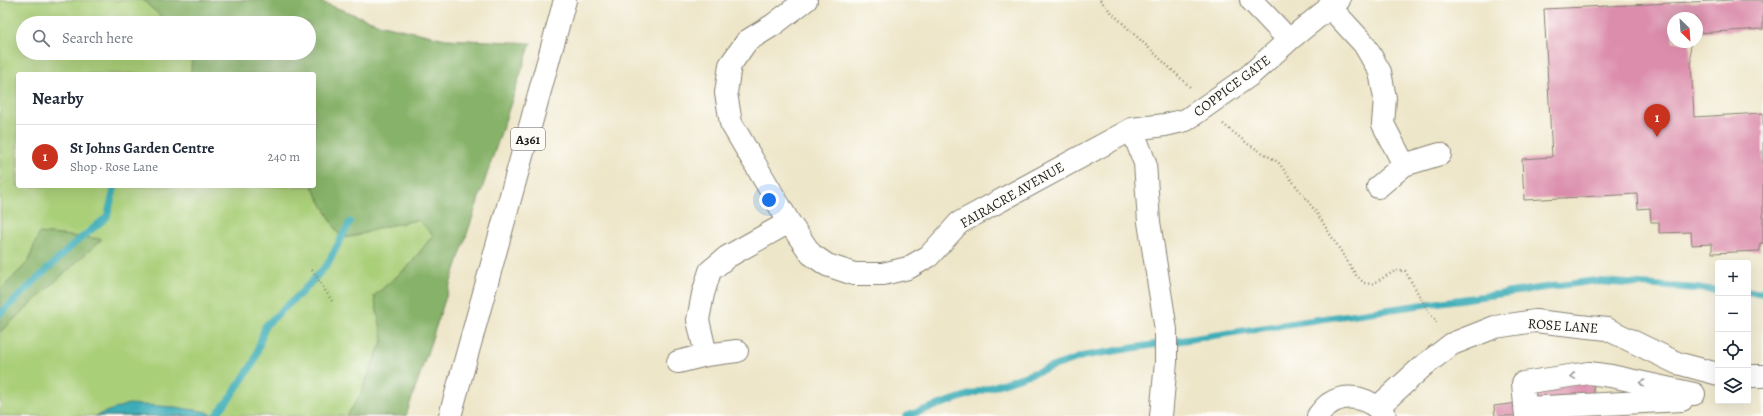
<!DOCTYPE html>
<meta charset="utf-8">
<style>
:root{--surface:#fff;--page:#f6f6f7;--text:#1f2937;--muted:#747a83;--line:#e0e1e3;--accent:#c8321e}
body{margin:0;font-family:Alegreya,serif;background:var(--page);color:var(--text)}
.controls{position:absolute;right:12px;bottom:12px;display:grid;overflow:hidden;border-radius:4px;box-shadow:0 4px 16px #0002}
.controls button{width:36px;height:36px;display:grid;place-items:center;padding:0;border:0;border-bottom:1px solid var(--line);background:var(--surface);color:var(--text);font:20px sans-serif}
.compass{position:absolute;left:1667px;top:12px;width:36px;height:36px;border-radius:50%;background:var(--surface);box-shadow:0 4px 16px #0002;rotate:155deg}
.you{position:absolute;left:769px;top:200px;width:14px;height:14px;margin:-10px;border:3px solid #fff;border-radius:50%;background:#1a73e8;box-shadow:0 0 0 6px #1a73e833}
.badge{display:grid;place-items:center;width:26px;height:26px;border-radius:50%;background:var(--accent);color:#fff;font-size:13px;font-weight:700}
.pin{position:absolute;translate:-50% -33px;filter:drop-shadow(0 1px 2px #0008)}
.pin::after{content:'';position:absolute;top:21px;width:14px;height:12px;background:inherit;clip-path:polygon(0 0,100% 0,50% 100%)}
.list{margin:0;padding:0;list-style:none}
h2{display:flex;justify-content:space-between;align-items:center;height:52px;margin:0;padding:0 16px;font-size:17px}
h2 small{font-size:13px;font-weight:400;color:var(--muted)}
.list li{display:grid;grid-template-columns:26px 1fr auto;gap:12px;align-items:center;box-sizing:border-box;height:64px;padding:0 16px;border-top:1px solid var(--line)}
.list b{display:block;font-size:15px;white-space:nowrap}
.list p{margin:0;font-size:13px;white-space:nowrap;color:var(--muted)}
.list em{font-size:13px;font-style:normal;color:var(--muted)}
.icon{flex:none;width:22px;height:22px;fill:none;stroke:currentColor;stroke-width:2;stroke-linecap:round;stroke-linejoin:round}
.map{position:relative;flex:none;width:1763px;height:416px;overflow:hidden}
.search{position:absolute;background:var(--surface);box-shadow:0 4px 16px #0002;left:16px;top:16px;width:300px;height:44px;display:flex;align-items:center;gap:10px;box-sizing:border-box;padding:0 14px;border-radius:22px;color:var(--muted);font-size:15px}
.panel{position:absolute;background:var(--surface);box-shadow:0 4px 16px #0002;left:16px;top:72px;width:300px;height:116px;border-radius:4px}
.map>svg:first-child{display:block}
.green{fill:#aacf79;stroke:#63764a}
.forest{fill:#87b269;stroke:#526742}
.water{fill:#3cadb8;stroke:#2c646a}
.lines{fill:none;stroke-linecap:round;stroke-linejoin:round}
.stream{stroke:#3cadb8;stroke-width:7}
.building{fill:#dc8dac}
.minor-casing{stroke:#858172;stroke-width:24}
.highway-casing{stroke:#858172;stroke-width:24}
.path{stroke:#858172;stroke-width:2.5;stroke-dasharray:1 3;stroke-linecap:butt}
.minor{stroke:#fff;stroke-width:22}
.highway{stroke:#fff;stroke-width:22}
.oneway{stroke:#999}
.labels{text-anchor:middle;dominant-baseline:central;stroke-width:3.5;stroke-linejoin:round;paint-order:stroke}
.shield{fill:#fdfcf7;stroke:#605f5e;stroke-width:1}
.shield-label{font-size:13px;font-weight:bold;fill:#1c1c1c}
.street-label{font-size:14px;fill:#1c1c1c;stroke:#fdfcf7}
</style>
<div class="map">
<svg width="1763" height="416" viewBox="0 0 1763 416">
<rect width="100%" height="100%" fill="#fdfcf7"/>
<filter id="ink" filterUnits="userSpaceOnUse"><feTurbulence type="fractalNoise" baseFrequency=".025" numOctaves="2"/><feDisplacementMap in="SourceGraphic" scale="8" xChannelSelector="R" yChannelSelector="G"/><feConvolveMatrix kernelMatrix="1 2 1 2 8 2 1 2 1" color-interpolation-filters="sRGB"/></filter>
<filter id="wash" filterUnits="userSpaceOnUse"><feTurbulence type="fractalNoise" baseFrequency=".012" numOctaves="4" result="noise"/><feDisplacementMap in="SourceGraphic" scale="16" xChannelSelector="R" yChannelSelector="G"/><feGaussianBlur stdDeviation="0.9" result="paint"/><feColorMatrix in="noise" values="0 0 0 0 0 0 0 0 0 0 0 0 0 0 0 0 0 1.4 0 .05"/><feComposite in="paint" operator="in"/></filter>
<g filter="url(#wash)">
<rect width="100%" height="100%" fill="#eee6c9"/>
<!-- green -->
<path class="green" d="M0,0h143l25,23h-145v30h169l-1,21h-173v112h294l29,52 14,-2 31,-10 32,-6 15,15 -23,30 -36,31 9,43 -23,56 -13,21h-347z"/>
<!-- forest -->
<path class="forest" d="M143,0h173l66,25 64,14 85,4 -125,373h-59l13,-21 23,-56 -9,-43 36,-31 23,-30 -15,-15 -32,6 -31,10 -14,2 -29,-52h2v-112h-123l1,-21h117v-30h-141z
M39,233l63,6 -102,93v-42l28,-28z"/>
<!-- water -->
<path class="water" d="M128,404l47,3 33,5 5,4h-118z"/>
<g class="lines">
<!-- stream -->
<path class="stream" d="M1748,292l15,1
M0,314l75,-71 32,-26 8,-31
M215,416l14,-17 25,-37 11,-36 36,-33 26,-28 23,-43
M906,416l178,-60 55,-9 182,-28 271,-38 126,9"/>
</g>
<g id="blocks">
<!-- building -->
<path class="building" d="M1734,0h29v29l-66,4v-15h-24v24h17l4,75 69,-4v130h-3v8l-48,2v-9l-20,1 -1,-13 -32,1v-11h-8l-1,-14 -12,1 -1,-15 -113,6 -2,-41 30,-2 -8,-148z
M1593,382l3,34h-101l-1,-10 24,-3 -1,-14z"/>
</g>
</g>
<g filter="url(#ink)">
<use href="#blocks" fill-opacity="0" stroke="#858172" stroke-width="1"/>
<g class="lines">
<defs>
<path id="minor" d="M806,0l-33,25 -26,16 -17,24 -4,28 5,30 58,99 22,32 16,11 27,9h29l25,-6 21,-12 30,-33 173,-94 33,-4 21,-5 63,-44 40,-36 50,-40
M1251,0l38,40
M1329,6l35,38 16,28 5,26 -2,26 21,41
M1132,129l13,34 4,59 17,108v32l-5,54
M1378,187l26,-22 36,-11
M706,355l-8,-35 5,-26 7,-23 17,-14 62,-35
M678,362l28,-7 31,-4
M1748,376h15
M1378,407l44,-40 30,-23 43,-17 40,-6 72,8 70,34 41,11
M1525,408l157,-8
M1318,416c3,-4 7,-9 11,-12 19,-13 43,-5 56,12
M1526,416l-3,-33 66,-10 22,3 83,18"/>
<path id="highway" d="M450,416l115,-416"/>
</defs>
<!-- minor casing -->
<use href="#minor" class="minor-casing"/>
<!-- highway casing -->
<use href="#highway" class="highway-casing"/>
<!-- path -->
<path class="path" d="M1100,0l13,14 79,75
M1223,124l25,20 30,18 38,50 40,63 8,8 8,1 23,-13h10l24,41 9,12
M312,270l20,31"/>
<!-- minor -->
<use href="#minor" class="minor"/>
<!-- highway -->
<use href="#highway" class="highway"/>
</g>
<!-- one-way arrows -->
<defs><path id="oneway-chevron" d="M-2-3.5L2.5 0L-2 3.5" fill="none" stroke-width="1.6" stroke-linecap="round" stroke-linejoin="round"/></defs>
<g class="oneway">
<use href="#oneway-chevron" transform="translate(1573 376) rotate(171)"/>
<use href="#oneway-chevron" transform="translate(1642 383) rotate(-167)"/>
</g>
</g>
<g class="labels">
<!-- shield labels -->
<rect class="shield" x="511" y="128" width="34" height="22" rx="3"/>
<g class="shield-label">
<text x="528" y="139">A361</text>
</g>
<!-- street labels -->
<g class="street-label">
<text transform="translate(1232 86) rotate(-37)">COPPICE GATE</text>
<text transform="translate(1012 195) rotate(-30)">FAIRACRE AVENUE</text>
<text transform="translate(1563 326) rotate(4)">ROSE LANE</text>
</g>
</g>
</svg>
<div class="controls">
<button>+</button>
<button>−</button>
<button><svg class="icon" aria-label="locate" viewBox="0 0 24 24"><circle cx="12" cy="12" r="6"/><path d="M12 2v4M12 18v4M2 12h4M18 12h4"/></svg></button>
<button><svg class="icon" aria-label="layers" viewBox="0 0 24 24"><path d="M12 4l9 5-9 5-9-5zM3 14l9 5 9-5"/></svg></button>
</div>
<svg class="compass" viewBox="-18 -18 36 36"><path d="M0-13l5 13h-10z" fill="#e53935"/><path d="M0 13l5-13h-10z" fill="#747a83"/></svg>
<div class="you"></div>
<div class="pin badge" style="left:1657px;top:137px">1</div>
<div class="search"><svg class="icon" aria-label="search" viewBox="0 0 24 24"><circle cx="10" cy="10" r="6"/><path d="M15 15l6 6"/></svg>Search here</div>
<section class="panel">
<h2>Nearby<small></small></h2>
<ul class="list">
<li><span class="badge">1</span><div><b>St Johns Garden Centre</b><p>Shop · Rose Lane</p></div><em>240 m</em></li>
</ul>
</section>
</div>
